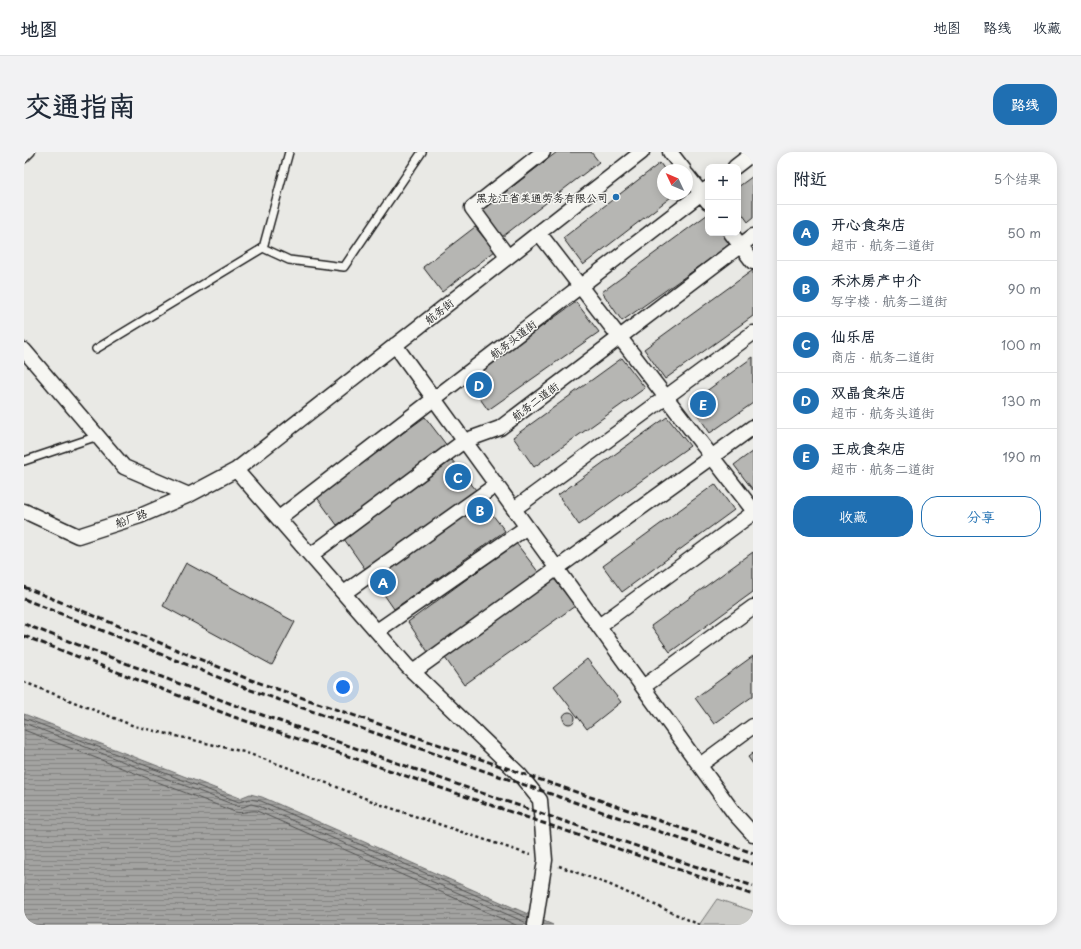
<!DOCTYPE html>
<html lang="zh">
<meta charset="utf-8">
<style>
:root{--surface:#fff;--page:#f2f2f3;--text:#1f2937;--muted:#747a83;--line:#e0e1e3;--accent:#1f6fb2}
body{margin:0;font-family:"Playpen Sans","LXGW WenKai TC",sans-serif;background:var(--page);color:var(--text)}
.controls{position:absolute;right:12px;top:12px;display:grid;overflow:hidden;border-radius:8px;box-shadow:0 2px 10px #0003}
.controls button{width:36px;height:36px;display:grid;place-items:center;padding:0;border:0;border-bottom:1px solid var(--line);background:var(--surface);color:var(--text);font:20px sans-serif}
.compass{position:absolute;left:633px;top:12px;width:36px;height:36px;border-radius:50%;background:var(--surface);box-shadow:0 2px 10px #0003;rotate:314deg}
.you{position:absolute;left:319px;top:535px;width:14px;height:14px;margin:-10px;border:3px solid #fff;border-radius:50%;background:#1a73e8;box-shadow:0 0 0 6px #1a73e833}
.badge{display:grid;place-items:center;width:26px;height:26px;border-radius:50%;background:var(--accent);color:#fff;font-size:13px;font-weight:700}
.pin{position:absolute;translate:-50% -50%;border:2px solid #fff;box-shadow:0 1px 4px #0006}
.list{margin:0;padding:0;list-style:none}
h2{display:flex;justify-content:space-between;align-items:center;height:52px;margin:0;padding:0 16px;font-size:17px}
h2 small{font-size:13px;font-weight:400;color:var(--muted)}
.list li{display:grid;grid-template-columns:26px 1fr auto;gap:12px;align-items:center;box-sizing:border-box;height:56px;padding:0 16px;border-top:1px solid var(--line)}
.list b{display:block;font-size:15px;white-space:nowrap}
.list p{margin:0;font-size:13px;white-space:nowrap;color:var(--muted)}
.list em{font-size:13px;font-style:normal;color:var(--muted)}
.actions{display:flex;gap:8px;padding:12px 16px}
.actions a{flex:1;padding:9px 0;border:1px solid var(--accent);border-radius:16px;text-align:center;font-size:14px;color:var(--accent)}
.actions .main{background:var(--accent);color:#fff}
.map{position:relative;flex:none;width:729px;height:773px;overflow:hidden;border-radius:16px}
header{display:flex;align-items:center;gap:24px;box-sizing:border-box;height:56px;padding:0 20px;background:var(--surface);border-bottom:1px solid var(--line)}
header strong{font-size:19px}
nav{display:flex;gap:22px;margin-inline-start:auto;font-size:14px}
.intro{display:flex;align-items:center;justify-content:space-between;box-sizing:border-box;height:96px;padding:0 24px}
h1{margin:0;font-size:28px}
.button{padding:10px 18px;border-radius:16px;background:var(--accent);color:#fff;font-size:14px;font-weight:700}
main{display:flex;gap:24px;padding:0 24px}
aside{flex:1;background:var(--surface);border-radius:16px;box-shadow:0 2px 10px #0003}
.map>svg:first-child{display:block}
.park{fill:#cbcbc7;stroke:#747472}
.water{fill:url(#water-rules);stroke:#6d6d6c}
.lines{fill:none;stroke-linecap:round;stroke-linejoin:round}
.shore{stroke:#525251;stroke-width:1}
.building{fill:#b6b6b3;stroke:#1c1c1c}
.lane-casing{stroke:#1c1c1c;stroke-width:10}
.street-casing{stroke:#1c1c1c;stroke-width:17}
.path{stroke:#1c1c1c;stroke-width:2.5;stroke-dasharray:3 3;stroke-linecap:butt}
.lane{stroke:#f6f6f2;stroke-width:7}
.street{stroke:#f6f6f2;stroke-width:14}
.rail{stroke:#1c1c1c;stroke-width:3;stroke-dasharray:6 3;stroke-linecap:butt}
.poi-dot{fill:#1f6fb2;stroke:#f6f6f2;stroke-width:1.5}
.labels{text-anchor:middle;dominant-baseline:central;stroke-width:3;stroke-linejoin:round;paint-order:stroke}
.poi-label{font-size:11px;fill:#1c1c1c;stroke:#f6f6f2;text-anchor:end}
.street-label{font-size:11px;fill:#1c1c1c;stroke:#f6f6f2}
</style>
<header>
<strong>地图</strong>
<nav><a>地图</a><a>路线</a><a>收藏</a></nav>
</header>
<div class="intro"><h1>交通指南</h1><a class="button">路线</a></div>
<main>
<div class="map">
<svg width="729" height="773" viewBox="0 0 729 773">
<defs>
<pattern id="water-rules" width="6" height="5" patternUnits="userSpaceOnUse"><rect width="6" height="5" fill="#a3a3a1"/><path d="M0 2.5h6" fill="none" stroke="#848482"/></pattern>
</defs>
<rect width="100%" height="100%" fill="#e9e9e5"/>
<filter id="ink" filterUnits="userSpaceOnUse"><feTurbulence type="fractalNoise" baseFrequency=".025" numOctaves="2"/><feDisplacementMap in="SourceGraphic" scale="8" xChannelSelector="R" yChannelSelector="G"/><feConvolveMatrix kernelMatrix="1 2 1 2 8 2 1 2 1" color-interpolation-filters="sRGB"/></filter>
<g filter="url(#ink)">
<!-- park -->
<path class="park" d="M693,747l36,12v14h-54z"/>
<!-- water -->
<path class="water" d="M0,562l216,84 10,-4 12,3 291,128h-529z"/>
<g class="lines">
<!-- shore -->
<path class="shore" d="M0,566l215,84 11,-3 11,2 267,117
M0,571l213,83 6,1 8,-3 8,2 268,117
M0,578l211,82c8,2 14,-2 22,-1l259,114"/>
</g>
<!-- building -->
<path class="building" d="M533,0h34l8,10 -97,75 -21,-26z
M636,11l5,7h-2v24h12l-92,71 -20,-27z
M729,24v42l-5,4 -10,-14v-21z
M684,62v19h18l7,10 -111,78 -20,-29z
M451,75l20,24 -53,41 -19,-25z
M729,118v46l-88,63 -21,-30z
M552,150l23,30 -111,78 -21,-30z
M729,205v46l-43,30 -20,-30z
M598,206l23,30 -111,79 -21,-30z
M401,265l23,30 -111,78 -21,-29z
M643,265l23,29 -111,79 -21,-30z
M729,299v39l-19,-25z
M428,308l24,30 -111,79 -21,-30z
M691,332l19,26 -112,82 -19,-26z
M458,349l23,30 -111,78 -20,-29z
M492,391l23,30 -111,79 -20,-30z
M729,400v40l-83,60 -19,-26z
M162,411l109,59 -23,43 -109,-59z
M528,424l23,30 -111,79 -21,-30z
M729,504v40l-39,28 -19,-26z
M563,507l34,43 -34,27 -33,-43z
M539 566a6 6 0 1 1 12 0a6 6 0 1 1-12 0Z
M729,601v11l-5,-7z"/>
<g class="lines">
<defs>
<path id="lane" d="M0,7l7,-7
M239,96l26,12 55,7 78,-115
M72,197l167,-101 26,-96
M0,309l74,-25"/>
<path id="street" d="M646,0l14,18
M711,15l18,-14
M663,23l21,27
M515,81l214,277
M707,81l22,29
M484,105l-36,-49 71,-56
M371,193l339,468 19,21
M0,198l100,117 65,28
M212,318l171,196 113,109 20,25 5,60 -10,65
M490,357l239,-176
M0,359l54,25 62,-20 49,-21 47,-25 406,-318
M255,366l429,-330
M287,403l153,-114 36,-13 253,-192
M320,441l152,-108
M575,474l154,-113
M353,479l150,-104
M389,520l340,-245
M619,535l110,-80
M676,613l53,-39"/>
</defs>
<!-- lane casing -->
<use href="#lane" class="lane-casing"/>
<!-- street casing -->
<use href="#street" class="street-casing"/>
<!-- path -->
<path class="path" d="M0,530l110,44 110,26 45,16 93,37 148,50
M535,714l49,18 92,41"/>
<!-- lane -->
<use href="#lane" class="lane"/>
<!-- street -->
<use href="#street" class="street"/>
<!-- rail -->
<path class="rail" d="M0,435l224,92 505,174
M0,447l221,89 508,176
M0,472l213,82 239,85 277,95
M0,484l210,81 519,178"/>
</g>
</g>
<!-- markers -->
<circle class="poi-dot" cx="592" cy="45" r="4"/>
<g class="labels">
<!-- poi labels -->
<g class="poi-label">
<text x="584" y="45">黑龙江省美通劳务有限公司</text>
</g>
<!-- street labels -->
<g class="street-label">
<text transform="translate(415 159) rotate(-38)">航务街</text>
<text transform="translate(489 187) rotate(-38)">航务头道街</text>
<text transform="translate(511 249) rotate(-37)">航务二道街</text>
<text transform="translate(107 366) rotate(-20)">船厂路</text>
</g>
</g>
</svg>
<div class="controls">
<button>+</button>
<button>−</button>
</div>
<svg class="compass" viewBox="-18 -18 36 36"><path d="M0-13l5 13h-10z" fill="#e53935"/><path d="M0 13l5-13h-10z" fill="#747a83"/></svg>
<div class="you"></div>
<div class="pin badge" style="left:359px;top:430px">A</div>
<div class="pin badge" style="left:456px;top:358px">B</div>
<div class="pin badge" style="left:434px;top:325px">C</div>
<div class="pin badge" style="left:455px;top:233px">D</div>
<div class="pin badge" style="left:679px;top:252px">E</div>
</div>
<aside>
<h2>附近<small>5个结果</small></h2>
<ul class="list">
<li><span class="badge">A</span><div><b>开心食杂店</b><p>超市 · 航务二道街</p></div><em>50 m</em></li>
<li><span class="badge">B</span><div><b>禾沐房产中介</b><p>写字楼 · 航务二道街</p></div><em>90 m</em></li>
<li><span class="badge">C</span><div><b>仙乐居</b><p>商店 · 航务二道街</p></div><em>100 m</em></li>
<li><span class="badge">D</span><div><b>双晶食杂店</b><p>超市 · 航务头道街</p></div><em>130 m</em></li>
<li><span class="badge">E</span><div><b>王成食杂店</b><p>超市 · 航务二道街</p></div><em>190 m</em></li>
</ul>
<div class="actions"><a class="main">收藏</a><a>分享</a></div>
</aside>
</main>
